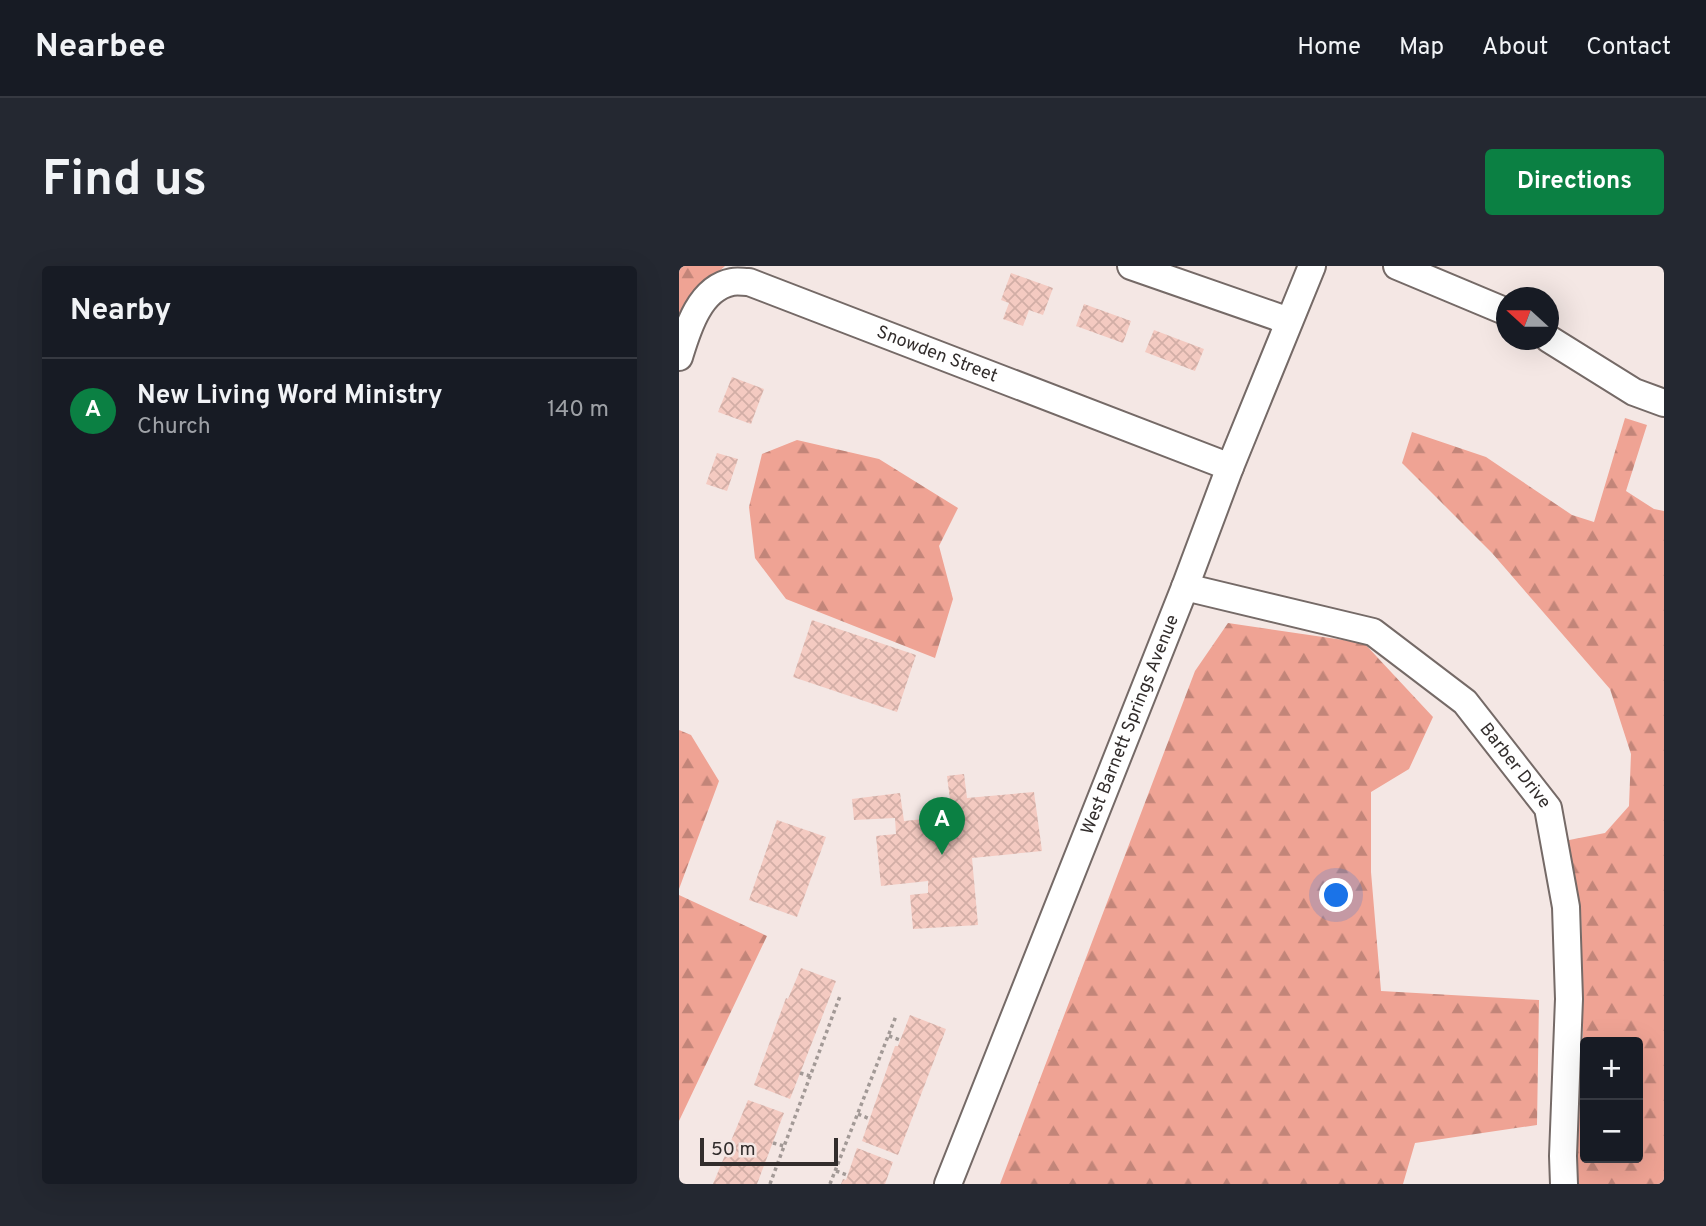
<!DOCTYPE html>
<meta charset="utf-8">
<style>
:root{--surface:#171b24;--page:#242831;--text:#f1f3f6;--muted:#9ea1a6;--line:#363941;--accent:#0b8043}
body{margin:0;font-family:Overpass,sans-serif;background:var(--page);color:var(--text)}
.controls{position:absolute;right:21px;bottom:21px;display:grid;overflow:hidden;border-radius:7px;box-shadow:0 7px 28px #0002}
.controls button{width:63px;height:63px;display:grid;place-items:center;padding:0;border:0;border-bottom:2px solid var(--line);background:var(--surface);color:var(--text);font:35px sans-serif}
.compass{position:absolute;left:817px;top:21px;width:63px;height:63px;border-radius:50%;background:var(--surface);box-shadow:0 7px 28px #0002;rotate:291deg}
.scale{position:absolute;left:21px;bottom:18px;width:138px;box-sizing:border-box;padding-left:7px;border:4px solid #322d2c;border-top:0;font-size:19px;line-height:24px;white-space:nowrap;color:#322d2c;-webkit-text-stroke:5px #f4e7e4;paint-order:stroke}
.you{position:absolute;left:658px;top:630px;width:24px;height:24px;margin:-18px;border:5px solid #fff;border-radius:50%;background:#1a73e8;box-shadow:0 0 0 10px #1a73e833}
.badge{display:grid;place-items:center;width:46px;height:46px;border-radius:50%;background:var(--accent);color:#fff;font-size:23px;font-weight:700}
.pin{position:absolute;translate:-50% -58px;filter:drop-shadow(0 2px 4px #0008)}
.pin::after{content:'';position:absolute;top:37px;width:24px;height:21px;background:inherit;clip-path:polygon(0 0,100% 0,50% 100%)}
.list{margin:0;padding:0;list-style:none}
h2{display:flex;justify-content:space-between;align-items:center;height:91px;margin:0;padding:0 28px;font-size:30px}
h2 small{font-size:23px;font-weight:400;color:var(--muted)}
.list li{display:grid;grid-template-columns:46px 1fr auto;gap:21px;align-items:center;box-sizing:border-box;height:105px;padding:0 28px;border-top:2px solid var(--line)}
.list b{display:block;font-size:26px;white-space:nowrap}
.list p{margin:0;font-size:23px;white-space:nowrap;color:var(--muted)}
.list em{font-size:23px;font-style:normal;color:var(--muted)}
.map{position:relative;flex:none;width:985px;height:918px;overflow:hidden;border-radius:7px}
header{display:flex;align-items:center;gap:42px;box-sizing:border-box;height:98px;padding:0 35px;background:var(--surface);border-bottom:2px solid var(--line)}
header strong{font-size:33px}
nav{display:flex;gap:38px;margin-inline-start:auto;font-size:24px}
.intro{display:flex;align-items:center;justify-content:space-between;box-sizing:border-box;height:168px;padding:0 42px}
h1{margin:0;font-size:49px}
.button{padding:18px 32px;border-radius:7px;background:var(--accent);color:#fff;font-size:24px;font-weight:700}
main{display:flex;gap:42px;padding:0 42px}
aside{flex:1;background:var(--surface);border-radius:7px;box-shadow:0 7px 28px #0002}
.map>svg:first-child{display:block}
.forest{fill:url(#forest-firs);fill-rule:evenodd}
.building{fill:url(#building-cross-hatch)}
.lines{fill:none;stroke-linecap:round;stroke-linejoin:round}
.minor-casing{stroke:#756a67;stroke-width:30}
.path{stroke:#a29996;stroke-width:3.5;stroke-dasharray:3.5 3.5;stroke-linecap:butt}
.minor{stroke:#fff;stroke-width:26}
.labels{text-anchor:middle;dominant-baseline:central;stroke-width:5;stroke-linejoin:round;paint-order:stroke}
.street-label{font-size:18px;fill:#322d2c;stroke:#f4e7e4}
</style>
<header>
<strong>Nearbee</strong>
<nav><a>Home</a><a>Map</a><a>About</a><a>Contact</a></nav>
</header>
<div class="intro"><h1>Find us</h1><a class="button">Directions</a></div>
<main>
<aside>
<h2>Nearby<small></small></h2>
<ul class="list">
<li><span class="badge">A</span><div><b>New Living Word Ministry</b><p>Church</p></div><em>140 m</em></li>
</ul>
</aside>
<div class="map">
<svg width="985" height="918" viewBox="0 0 985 918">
<defs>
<pattern id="forest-firs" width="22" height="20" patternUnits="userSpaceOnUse" patternTransform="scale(1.75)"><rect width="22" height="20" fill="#efa394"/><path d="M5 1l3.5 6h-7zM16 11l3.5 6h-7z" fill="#c28579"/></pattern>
<pattern id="building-cross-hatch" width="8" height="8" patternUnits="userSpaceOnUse" patternTransform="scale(1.75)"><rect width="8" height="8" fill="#f4cac1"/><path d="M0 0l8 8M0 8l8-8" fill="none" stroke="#d2aea6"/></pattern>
</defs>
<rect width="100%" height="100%" fill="#f4e7e4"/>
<!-- forest -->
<path class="forest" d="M0,0h46l-31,29 -15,27z
M946,152l22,7 -21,66 28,18 10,2v673h-88l7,-151 -2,-122 -17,-70 41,-8 24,-27 2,-52 -21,-65 -118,-136 -90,-90 10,-31 74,25 86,58 22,7zM906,776h53v116h-53z
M118,174l82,19 79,49 -19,38 14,53 -18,59 -149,-59 -31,-41 -6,-51 13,-53z
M549,357l136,20 69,74 -24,52 -38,23v80l10,119 158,9 -2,125 -122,18 -12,41h-403l195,-513z
M0,464l12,5 28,46 -40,108z
M0,629l88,41 -88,185z"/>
<!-- building -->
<path class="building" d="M332,7l42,15 -10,27 -14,-5 -6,16 -20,-7 6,-16 -8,-3z
M405,38l47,17 -8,22 -47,-17z
M475,64l50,19 -9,22 -50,-19z
M53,111l32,12 -13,35 -33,-12z
M38,187l21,6 -11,32 -21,-7z
M133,354l104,35 -19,57 -104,-35z
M285,508l3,24 67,-6 8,59 -70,7 6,67 -65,4 -3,-34 18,-2v-12l-47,5 -5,-50 20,-2 -1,-16 -41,2 -2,-21 48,-6 4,28 41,-4 -3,-17 8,-1 -3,-23z
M98,554l49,17 -29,80 -48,-17z
M122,702l35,13 -46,118 -36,-14 32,-87 2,1z
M231,749l36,14 -48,126 -36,-14 33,-95h3z
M69,834l36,13 -27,71h-44z
M178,882l36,14 -8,22h-44l2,-5 3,1z"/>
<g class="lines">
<defs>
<g id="minor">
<path d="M452,0l158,55"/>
<path d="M718,0l110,46"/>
<path d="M870,73l85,53 30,11"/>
<path id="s1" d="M0,91c8,-26 20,-69 53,-75 5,-1 11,0 17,0l481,185"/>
<path id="s2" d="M506,321l188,45 92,70 83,106 18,99 3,92 -6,157 1,28"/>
<path id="s3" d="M269,918l237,-597 45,-120 82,-201"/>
</g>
</defs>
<!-- minor casing -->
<use href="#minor" class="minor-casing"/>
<!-- path -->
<path class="path" d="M210,770l11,4
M121,807l10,3
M179,848l12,5
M94,877l11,3
M157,905l11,4
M91,918l70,-188
M151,918l66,-168"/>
<!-- minor -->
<use href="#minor" class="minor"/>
</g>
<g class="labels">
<!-- street labels -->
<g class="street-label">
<text stroke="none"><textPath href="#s1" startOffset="315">Snowden Street</textPath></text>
<text stroke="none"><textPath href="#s3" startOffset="494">West Barnett Springs Avenue</textPath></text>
<text stroke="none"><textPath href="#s2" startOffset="390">Barber Drive</textPath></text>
</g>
</g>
</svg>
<div class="controls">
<button>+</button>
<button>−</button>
</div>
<svg class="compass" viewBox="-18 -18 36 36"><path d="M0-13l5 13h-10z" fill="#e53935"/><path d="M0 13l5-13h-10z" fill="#9ea1a6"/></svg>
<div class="scale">50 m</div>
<div class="you"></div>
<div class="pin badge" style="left:263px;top:589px">A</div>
</div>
</main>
